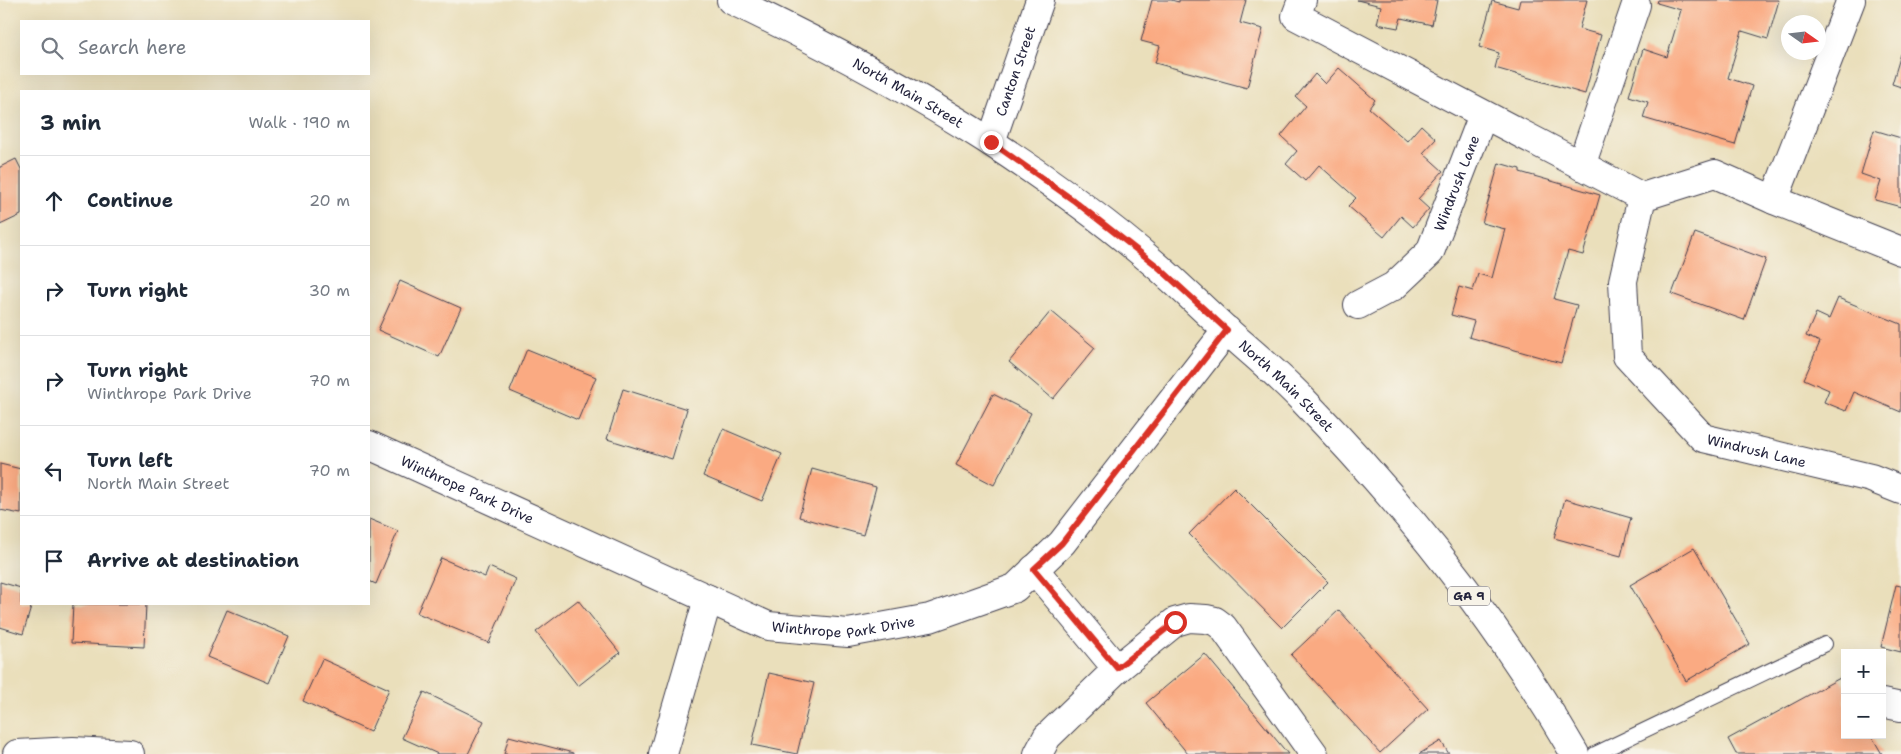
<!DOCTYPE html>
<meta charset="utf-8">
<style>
:root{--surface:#fff;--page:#f6f6f7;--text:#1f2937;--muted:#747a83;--line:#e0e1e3}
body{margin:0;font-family:"Shantell Sans",sans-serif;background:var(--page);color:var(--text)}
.controls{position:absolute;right:15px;bottom:15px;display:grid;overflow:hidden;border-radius:0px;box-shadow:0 5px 20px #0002}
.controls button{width:45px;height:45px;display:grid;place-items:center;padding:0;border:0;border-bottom:1px solid var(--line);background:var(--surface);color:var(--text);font:25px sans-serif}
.compass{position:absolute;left:1781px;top:15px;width:45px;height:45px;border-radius:50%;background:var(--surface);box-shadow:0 5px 20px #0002;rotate:104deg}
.stop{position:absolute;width:15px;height:15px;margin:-11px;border:4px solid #d93025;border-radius:50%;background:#fff}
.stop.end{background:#d93025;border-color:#fff;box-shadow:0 1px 5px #0008}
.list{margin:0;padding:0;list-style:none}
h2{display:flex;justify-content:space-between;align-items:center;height:65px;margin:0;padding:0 20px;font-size:21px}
h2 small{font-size:16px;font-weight:400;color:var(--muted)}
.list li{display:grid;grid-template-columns:32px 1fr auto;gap:15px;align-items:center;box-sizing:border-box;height:90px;padding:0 20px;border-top:1px solid var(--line)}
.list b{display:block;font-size:19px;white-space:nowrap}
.list p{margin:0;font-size:16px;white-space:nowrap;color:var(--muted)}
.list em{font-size:16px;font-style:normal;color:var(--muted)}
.icon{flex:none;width:28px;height:28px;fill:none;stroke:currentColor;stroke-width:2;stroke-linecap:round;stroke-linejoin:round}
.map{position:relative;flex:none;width:1901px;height:754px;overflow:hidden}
.search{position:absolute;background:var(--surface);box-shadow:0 5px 20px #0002;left:20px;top:20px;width:350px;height:55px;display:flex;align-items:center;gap:12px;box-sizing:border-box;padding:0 18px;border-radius:0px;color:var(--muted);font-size:19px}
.panel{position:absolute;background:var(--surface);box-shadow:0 5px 20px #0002;left:20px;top:90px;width:350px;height:515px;border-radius:0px}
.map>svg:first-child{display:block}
.building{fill:#faaa82}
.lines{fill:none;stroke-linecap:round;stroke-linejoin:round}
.lane-casing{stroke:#403e4e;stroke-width:16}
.street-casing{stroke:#403e4e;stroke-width:30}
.secondary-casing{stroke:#403e4e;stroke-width:30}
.primary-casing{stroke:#403e4e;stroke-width:30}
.lane{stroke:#fff;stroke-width:14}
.street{stroke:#fff;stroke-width:28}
.secondary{stroke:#fff;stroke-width:28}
.primary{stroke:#fff;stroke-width:28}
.route{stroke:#d93025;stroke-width:6}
.labels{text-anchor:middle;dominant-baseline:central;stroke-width:5;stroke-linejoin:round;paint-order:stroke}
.shield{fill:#f7f3e8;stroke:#62616f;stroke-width:1}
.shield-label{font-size:12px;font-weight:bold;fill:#22223b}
.street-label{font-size:14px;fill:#22223b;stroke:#f7f3e8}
</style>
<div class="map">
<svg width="1901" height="754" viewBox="0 0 1901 754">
<rect width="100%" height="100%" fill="#f7f3e8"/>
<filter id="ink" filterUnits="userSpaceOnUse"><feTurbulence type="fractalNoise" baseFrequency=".02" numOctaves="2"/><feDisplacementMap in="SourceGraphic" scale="10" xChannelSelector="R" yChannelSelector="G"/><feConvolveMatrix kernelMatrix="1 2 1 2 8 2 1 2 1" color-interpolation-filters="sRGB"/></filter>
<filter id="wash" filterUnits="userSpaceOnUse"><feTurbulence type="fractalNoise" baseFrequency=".0096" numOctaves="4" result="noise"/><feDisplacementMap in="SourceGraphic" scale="20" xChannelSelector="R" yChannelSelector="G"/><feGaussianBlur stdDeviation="1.12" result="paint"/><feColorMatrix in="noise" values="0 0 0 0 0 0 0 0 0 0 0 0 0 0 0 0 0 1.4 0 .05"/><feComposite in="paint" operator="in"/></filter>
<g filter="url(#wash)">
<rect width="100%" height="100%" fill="#eadfbb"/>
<g id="blocks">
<!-- building -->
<path class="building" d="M1152,0h19l8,2v-2h67l-6,23 23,6 -16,59 -92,-25 5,-17 -19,-5z
M1357,0h80l-5,25 -31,-7 -3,10 -21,-4 4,-18z
M1520,0h67l-8,29 22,6 -16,59 -90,-26 4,-15 -20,-6 13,-46 26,7z
M1658,0h121l-11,39 -26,-8 -14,47 24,8 -17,59 -92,-27 5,-16 -19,-6 14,-47 24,8 14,-47 -24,-7z
M1901,54v33l-9,-3z
M1339,68l36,32 -6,8 38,33 14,-16 15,14 -13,14 20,18 -25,28 11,10 -16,18 -12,-11 -17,21 -36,-31 8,-8 -37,-33 -14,16 -19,-17 11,-13 -16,-15 25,-30 -10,-9 19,-23 10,10z
M1874,130l27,8v69l-26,-7 6,-19 -20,-7z
M16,159l5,10v46l-21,10v-58z
M1499,163l21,6v3l80,23 -17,60 -15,-4 -14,48 23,6 -16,58 -92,-26 5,-16 -23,-6 8,-28 14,4 5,-17 14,4 13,-49 -23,-6z
M1695,233l71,26 -22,61 -72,-26z
M400,281l61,27 -22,49 -61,-27z
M1838,298l63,26v88l-47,-20 -8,19 -22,-9 5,-12 -25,-11 16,-37 -14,-6 10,-23 13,6z
M1051,311l44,37 -42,51 -44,-37z
M527,349l69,28 -18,43 -68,-29z
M623,389l64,20 -15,50 -65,-20z
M993,394l38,19 -37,72 -38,-20z
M723,429l59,25 -20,47 -59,-25z
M0,464l21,5v45l-21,-4z
M812,469l64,18 -13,48 -64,-18z
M1234,488l94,94 -46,46 -93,-94z
M1565,499l66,19 -10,38 -67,-18z
M369,519l29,12 -22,53 -7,-3z
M1694,548l56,96 -64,37 -56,-96z
M441,558l44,19 4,-10 27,12 -27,64 -72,-30z
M0,582l21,6v16h11l-9,30 -23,-7z
M1896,585l5,1v66l-20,-5z
M578,600l42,53 -42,33 -42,-54z
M73,604h73l-2,43 -73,-4z
M227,610l62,26 -20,47 -62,-26z
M1339,610l89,99 -48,44 -89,-98z
M1205,654l83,100h-100l-42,-51z
M322,659l67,30 -19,43 -67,-31z
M769,673l45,10 -17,71 -45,-9z
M1840,678l5,8v49h26l11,19h-146l-8,-15z
M424,692l60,29 -16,33h-30l-36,-16z
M509,736l64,17v1h-69z
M1441,741l8,13h-30z"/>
</g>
</g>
<g filter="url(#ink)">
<use href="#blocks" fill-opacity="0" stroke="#403e4e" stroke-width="1"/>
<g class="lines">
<defs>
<path id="lane" d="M1595,754l230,-110"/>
<g id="street">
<path d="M1302,0l-6,16 346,181"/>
<path d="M1581,166l55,-161"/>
<path d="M1774,200l77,-200"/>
<path id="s1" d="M1901,251l-127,-51 -59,-26 -73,23 -19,84 4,75 76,82 168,40 30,12"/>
<path id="s2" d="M1358,305l36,-19 36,-34 53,-137"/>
<path id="s3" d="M369,445l399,181 80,7 82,-15 85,-30 47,-45 165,-213"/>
<path d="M1034,569l83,100 -70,68 -9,17"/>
<path d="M1117,669l58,-47 14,-4 17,1 9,2 8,6 91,127"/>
<path d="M1882,703l19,4"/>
<path d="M17,754l56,-3 57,3"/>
<path d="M663,754l45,-155"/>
</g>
<g id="secondary">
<path id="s4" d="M991,142l49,-142"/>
</g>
<g id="primary">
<path id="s5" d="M731,0c89,42 175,88 258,141 58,38 115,79 167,124 23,20 45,42 68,63 26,23 53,45 77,70 104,107 199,227 274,356"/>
</g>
</defs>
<!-- lane casing -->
<use href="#lane" class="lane-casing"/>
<!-- street casing -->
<use href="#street" class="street-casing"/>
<!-- secondary casing -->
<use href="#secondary" class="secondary-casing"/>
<!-- primary casing -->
<use href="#primary" class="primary-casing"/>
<!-- lane -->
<use href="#lane" class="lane"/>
<!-- street -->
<use href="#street" class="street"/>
<!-- secondary -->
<use href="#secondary" class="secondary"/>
<!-- primary -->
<use href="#primary" class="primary"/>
</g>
</g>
<g class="lines" filter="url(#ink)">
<!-- route -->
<path class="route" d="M991,142l82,58 83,65 71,65 -165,213 -28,26 83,99 58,-46"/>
</g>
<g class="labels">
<!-- shield labels -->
<rect class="shield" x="1448" y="586.5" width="42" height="19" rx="4"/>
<g class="shield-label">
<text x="1469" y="596">GA 9</text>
</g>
<!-- street labels -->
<g class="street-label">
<text stroke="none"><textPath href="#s4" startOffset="75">Canton Street</textPath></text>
<text stroke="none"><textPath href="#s5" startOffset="200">North Main Street</textPath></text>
<text stroke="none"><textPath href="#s2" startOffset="164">Windrush Lane</textPath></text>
<text stroke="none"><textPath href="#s5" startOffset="680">North Main Street</textPath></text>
<text stroke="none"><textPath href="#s1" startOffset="606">Windrush Lane</textPath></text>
<text stroke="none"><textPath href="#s3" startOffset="108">Winthrope Park Drive</textPath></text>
<text stroke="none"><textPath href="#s3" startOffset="514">Winthrope Park Drive</textPath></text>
</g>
</g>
</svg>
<div class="controls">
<button>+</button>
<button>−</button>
</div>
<svg class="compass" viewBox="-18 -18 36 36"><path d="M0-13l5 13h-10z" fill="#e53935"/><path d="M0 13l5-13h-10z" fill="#747a83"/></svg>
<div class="stop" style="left:1175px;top:622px"></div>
<div class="stop end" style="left:991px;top:142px"></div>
<div class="search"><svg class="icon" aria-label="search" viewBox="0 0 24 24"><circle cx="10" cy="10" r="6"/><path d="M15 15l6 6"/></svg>Search here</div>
<section class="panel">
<h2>3 min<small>Walk · 190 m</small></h2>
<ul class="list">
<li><svg class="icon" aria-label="ahead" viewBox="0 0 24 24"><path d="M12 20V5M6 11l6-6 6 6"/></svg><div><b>Continue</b></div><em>20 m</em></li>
<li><svg class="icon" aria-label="right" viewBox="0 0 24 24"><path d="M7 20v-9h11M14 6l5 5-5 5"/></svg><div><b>Turn right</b></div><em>30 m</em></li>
<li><svg class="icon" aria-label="right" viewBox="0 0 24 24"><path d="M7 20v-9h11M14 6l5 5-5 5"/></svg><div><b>Turn right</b><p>Winthrope Park Drive</p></div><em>70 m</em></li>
<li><svg class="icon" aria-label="left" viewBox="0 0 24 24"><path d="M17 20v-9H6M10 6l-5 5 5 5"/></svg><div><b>Turn left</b><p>North Main Street</p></div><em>70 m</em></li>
<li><svg class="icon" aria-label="arrive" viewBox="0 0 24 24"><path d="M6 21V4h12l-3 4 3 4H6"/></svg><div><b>Arrive at destination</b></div></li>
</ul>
</section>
</div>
